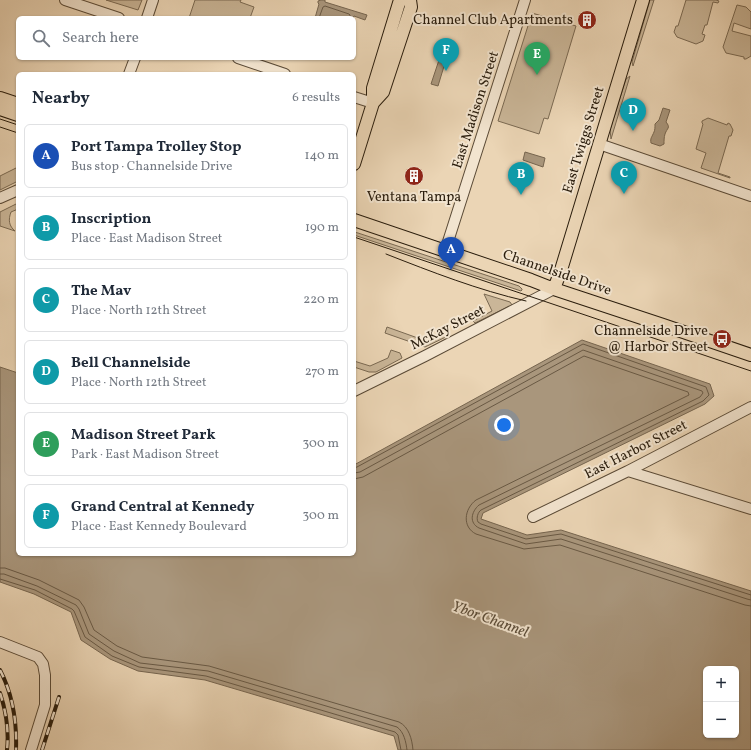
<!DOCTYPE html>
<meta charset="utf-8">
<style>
:root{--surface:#fff;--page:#f6f6f7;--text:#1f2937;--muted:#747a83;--line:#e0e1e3;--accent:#8f2418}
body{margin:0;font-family:Vollkorn,serif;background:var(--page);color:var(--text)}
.controls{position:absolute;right:12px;bottom:12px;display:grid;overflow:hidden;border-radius:6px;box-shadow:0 1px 3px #0004}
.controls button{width:36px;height:36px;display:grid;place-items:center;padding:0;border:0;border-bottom:1px solid var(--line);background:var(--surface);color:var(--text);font:20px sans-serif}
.you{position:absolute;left:504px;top:425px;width:14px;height:14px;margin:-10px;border:3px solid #fff;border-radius:50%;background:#1a73e8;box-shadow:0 0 0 6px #1a73e833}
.badge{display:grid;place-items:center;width:26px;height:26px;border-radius:50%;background:var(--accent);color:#fff;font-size:13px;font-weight:700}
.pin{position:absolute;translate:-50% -33px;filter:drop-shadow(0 1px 2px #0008)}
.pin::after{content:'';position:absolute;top:21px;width:14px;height:12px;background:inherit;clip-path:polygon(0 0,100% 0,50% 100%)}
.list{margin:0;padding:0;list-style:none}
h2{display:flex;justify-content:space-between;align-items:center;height:52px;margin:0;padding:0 16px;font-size:17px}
h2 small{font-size:13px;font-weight:400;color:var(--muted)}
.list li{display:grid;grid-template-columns:26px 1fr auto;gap:12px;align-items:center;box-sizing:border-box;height:64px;margin:0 8px 8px;padding:0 8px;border:1px solid var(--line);border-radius:6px}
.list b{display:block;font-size:15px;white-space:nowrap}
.list p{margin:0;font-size:13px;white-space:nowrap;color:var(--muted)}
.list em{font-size:13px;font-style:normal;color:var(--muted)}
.icon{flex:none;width:22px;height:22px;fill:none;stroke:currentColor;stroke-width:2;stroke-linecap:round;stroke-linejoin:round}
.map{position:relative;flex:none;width:751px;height:750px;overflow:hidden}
.search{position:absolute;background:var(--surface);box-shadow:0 1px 3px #0004;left:16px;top:16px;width:340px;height:44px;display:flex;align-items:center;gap:10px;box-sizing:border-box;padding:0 14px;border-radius:6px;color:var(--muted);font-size:15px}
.panel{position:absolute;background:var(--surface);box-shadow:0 1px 3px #0004;left:16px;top:72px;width:340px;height:484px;border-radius:6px}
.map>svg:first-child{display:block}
.green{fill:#cab698;stroke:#7a6952}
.water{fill:#a9967c;stroke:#76654f;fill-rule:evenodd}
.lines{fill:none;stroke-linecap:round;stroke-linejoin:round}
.shore{stroke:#695944;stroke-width:1}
.minor-casing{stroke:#5a4a36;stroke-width:12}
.major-casing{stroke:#291c0c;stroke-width:14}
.minor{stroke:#f2e4cf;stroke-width:10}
.major{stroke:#ebd5b5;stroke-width:12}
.tram{stroke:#291c0c;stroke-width:1}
.rail-casing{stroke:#291c0c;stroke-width:4}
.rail{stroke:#f2e4cf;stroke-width:2.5;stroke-dasharray:8;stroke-linecap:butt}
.labels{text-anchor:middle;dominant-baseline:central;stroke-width:4;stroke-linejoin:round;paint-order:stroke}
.poi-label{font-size:14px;fill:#291c0c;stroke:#f2e4cf;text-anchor:end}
.street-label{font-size:14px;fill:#291c0c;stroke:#f2e4cf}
.water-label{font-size:15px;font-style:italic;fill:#5c4d39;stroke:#f2e4cf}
</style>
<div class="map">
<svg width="751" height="750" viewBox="0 0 751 750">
<rect width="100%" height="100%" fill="#ebd5b5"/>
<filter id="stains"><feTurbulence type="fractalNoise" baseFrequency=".005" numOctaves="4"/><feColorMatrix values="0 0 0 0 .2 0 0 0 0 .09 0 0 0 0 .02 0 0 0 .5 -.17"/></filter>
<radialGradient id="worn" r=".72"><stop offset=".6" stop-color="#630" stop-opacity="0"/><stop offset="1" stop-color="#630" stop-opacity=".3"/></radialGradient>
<!-- green -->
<path class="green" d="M106,0h36l-4,10z
M195,0h46l-1,2 14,5 -4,11h-61z
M650,0h4l-21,66 -1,-4z
M686,0h30l3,1 -1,2 -5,-1 -6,23h-2l-3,9 3,1 -2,6 -7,3 -19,-7 -3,-5 2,-6h2z
M737,5l9,2 5,5v17l-17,-6 -2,8 19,5v20l-5,3h-2v-2l-18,-4 -3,-6z
M532,13l44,13 -28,93 -4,-1 -5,16 -41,-13z
M630,76l-19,63 -1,-9 16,-51z
M708,118l19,7 1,-2 2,1 3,6 -2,6h-2l-11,37 12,4v1l-29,-10 5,-15 -10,-4 7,-25 -1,-1v-2z
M18,167v14l-18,9v-14z
M18,203v6l-7,3c-3,8 -2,14 4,19l-15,-5v-14z
M354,232l4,1 161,53 3,3v1l-1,1 -167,-56z
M484,294l26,8 2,3 -37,18 -2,-2 19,-10z
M387,327l42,15 18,-8 3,1 -25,12 -40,-14z
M391,350l9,3 2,5 -26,14h-7l-15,-5v-6l16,5 18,-8z"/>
<!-- water -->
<path class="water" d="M321,0h4v2l42,13 -2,5 -11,-4 -1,2h-38l4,-14 -1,-1v-2z
M442,51l6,2 -10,33 -7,-2z
M663,108l7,2 -4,12c5,6 1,6 -1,12 -1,3 -1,7 -1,10l-4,2 -9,-3c-1,-5 1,-6 3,-11 1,-2 1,-5 1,-8l4,-4z
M525,152l20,6 -2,9 -20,-7z
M582,340l128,44 4,12 -9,8 -222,109 -2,6 46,16 34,-5 190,61v159h-353l-4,-14 -189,-56 -67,-9 -28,-12 -29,-19 -10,-28 -37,-18 -34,-12v-215l18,6v181h336v-89zM706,669h30v66h-30z"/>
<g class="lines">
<!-- shore -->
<path class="shore" d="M319,18l4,-11 2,-1 24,8 1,1v3
M354,468l3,-1 226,-123 123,43 3,8 -6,6 -222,109c-3,2 -5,8 -3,12l3,2 45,15 35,-5 190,61
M354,473l6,-1 223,-122 119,41 1,2 -3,4 -221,108c-8,7 -10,18 0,23l47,16 35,-5 186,60 4,1
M354,479l9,-2 221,-121 104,36 1,3 -213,105c-12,9 -14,27 0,34l48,15 36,-4 185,60 6,1
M0,568h5l34,12 40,20 5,7 10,23 23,16 25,11 67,9 190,56c10,5 13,17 14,28
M0,574h4l33,12 39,19 3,4 10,25 25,17 26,12 68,8 189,56c7,5 9,15 10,23
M0,579l35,11 37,19 2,2 11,26 27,19 27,11 67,9 189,56 3,3 3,15"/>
<defs>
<path id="minor" d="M65,0l54,18
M147,18l6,-18
M238,58l47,16
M129,74l6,-16
M354,97l19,6
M599,144l152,52
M0,198l18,-8
M445,251l80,-251
M354,391l71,-35 129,-67
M628,471l123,38
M533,517l95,-46 123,-64
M0,642l38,15 5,7 2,11v30l-14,45"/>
<path id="major" d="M0,98l18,6
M373,103l10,-11 28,-85 -1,-7
M0,109l18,6
M354,164l19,-61v-15l26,-85 2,-3
M354,220l177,60 23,9 109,36 88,30
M554,289l7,-19 82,-270"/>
</defs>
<!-- minor casing -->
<use href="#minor" class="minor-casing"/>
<!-- major casing -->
<use href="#major" class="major-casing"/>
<!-- minor -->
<use href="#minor" class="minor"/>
<!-- major -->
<use href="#major" class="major"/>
<!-- tram -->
<path class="tram" d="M0,119l18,6
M0,127l18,6
M354,237l397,134
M386,254c46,18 92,36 140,47"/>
<defs>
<path id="rail" d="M0,670c13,25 17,52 16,80
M0,693c6,18 9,38 7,57
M42,750l17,-53"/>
</defs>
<!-- rail casing -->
<use href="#rail" class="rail-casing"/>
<!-- rail -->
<use href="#rail" class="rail"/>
</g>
<!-- icons -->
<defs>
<symbol id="building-disc" viewBox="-11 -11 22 22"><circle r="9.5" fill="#8f2418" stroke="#f2e4cf"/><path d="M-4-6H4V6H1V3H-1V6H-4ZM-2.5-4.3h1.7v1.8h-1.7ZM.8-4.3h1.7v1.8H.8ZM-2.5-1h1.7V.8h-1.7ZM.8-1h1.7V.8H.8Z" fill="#fff"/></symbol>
<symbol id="bus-disc" viewBox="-11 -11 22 22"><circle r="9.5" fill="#8f2418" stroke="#f2e4cf"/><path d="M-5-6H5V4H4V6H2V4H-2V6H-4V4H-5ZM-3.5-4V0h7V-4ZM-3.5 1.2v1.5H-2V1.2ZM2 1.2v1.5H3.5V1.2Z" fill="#fff"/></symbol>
</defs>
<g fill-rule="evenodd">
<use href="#building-disc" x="576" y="9" width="22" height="22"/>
<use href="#building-disc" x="403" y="165" width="22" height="22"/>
<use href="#bus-disc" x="711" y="328" width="22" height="22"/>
</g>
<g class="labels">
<!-- poi labels -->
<g class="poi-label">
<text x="573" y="20">Channel Club Apartments</text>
<text x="414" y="197" text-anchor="middle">Ventana Tampa</text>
<text x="708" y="331">Channelside Drive<tspan x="708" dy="16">@ Harbor Street</tspan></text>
</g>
<!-- street labels -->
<g class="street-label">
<text transform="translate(476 110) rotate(-72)">East Madison Street</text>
<text transform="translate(584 140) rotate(-73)">East Twiggs Street</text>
<text transform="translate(557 273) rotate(19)">Channelside Drive</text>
<text transform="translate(448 328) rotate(-27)">McKay Street</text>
<text transform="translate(636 450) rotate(-27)">East Harbor Street</text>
</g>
<!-- water labels -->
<g class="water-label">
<text transform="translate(490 620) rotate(20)">Ybor Channel</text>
</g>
</g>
<rect width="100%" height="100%" filter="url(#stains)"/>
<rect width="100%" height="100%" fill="url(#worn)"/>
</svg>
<div class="controls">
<button>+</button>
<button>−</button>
</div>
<div class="you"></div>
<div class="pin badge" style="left:451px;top:270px;background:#1a4fb4">A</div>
<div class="pin badge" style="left:521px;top:195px;background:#0f9aa8">B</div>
<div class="pin badge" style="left:624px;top:194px;background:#0f9aa8">C</div>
<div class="pin badge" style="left:633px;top:131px;background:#0f9aa8">D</div>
<div class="pin badge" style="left:537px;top:75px;background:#2e9e5b">E</div>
<div class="pin badge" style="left:446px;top:71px;background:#0f9aa8">F</div>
<div class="search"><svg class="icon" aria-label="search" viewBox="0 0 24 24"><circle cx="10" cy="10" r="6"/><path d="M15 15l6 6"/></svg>Search here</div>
<section class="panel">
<h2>Nearby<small>6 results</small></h2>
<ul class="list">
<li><span class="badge" style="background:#1a4fb4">A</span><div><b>Port Tampa Trolley Stop</b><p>Bus stop · Channelside Drive</p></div><em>140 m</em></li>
<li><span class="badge" style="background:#0f9aa8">B</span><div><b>Inscription</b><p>Place · East Madison Street</p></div><em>190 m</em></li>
<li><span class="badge" style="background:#0f9aa8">C</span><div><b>The Mav</b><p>Place · North 12th Street</p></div><em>220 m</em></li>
<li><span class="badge" style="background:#0f9aa8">D</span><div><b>Bell Channelside</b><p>Place · North 12th Street</p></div><em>270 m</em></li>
<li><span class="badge" style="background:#2e9e5b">E</span><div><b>Madison Street Park</b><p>Park · East Madison Street</p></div><em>300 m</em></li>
<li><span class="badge" style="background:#0f9aa8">F</span><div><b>Grand Central at Kennedy</b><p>Place · East Kennedy Boulevard</p></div><em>300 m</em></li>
</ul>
</section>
</div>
